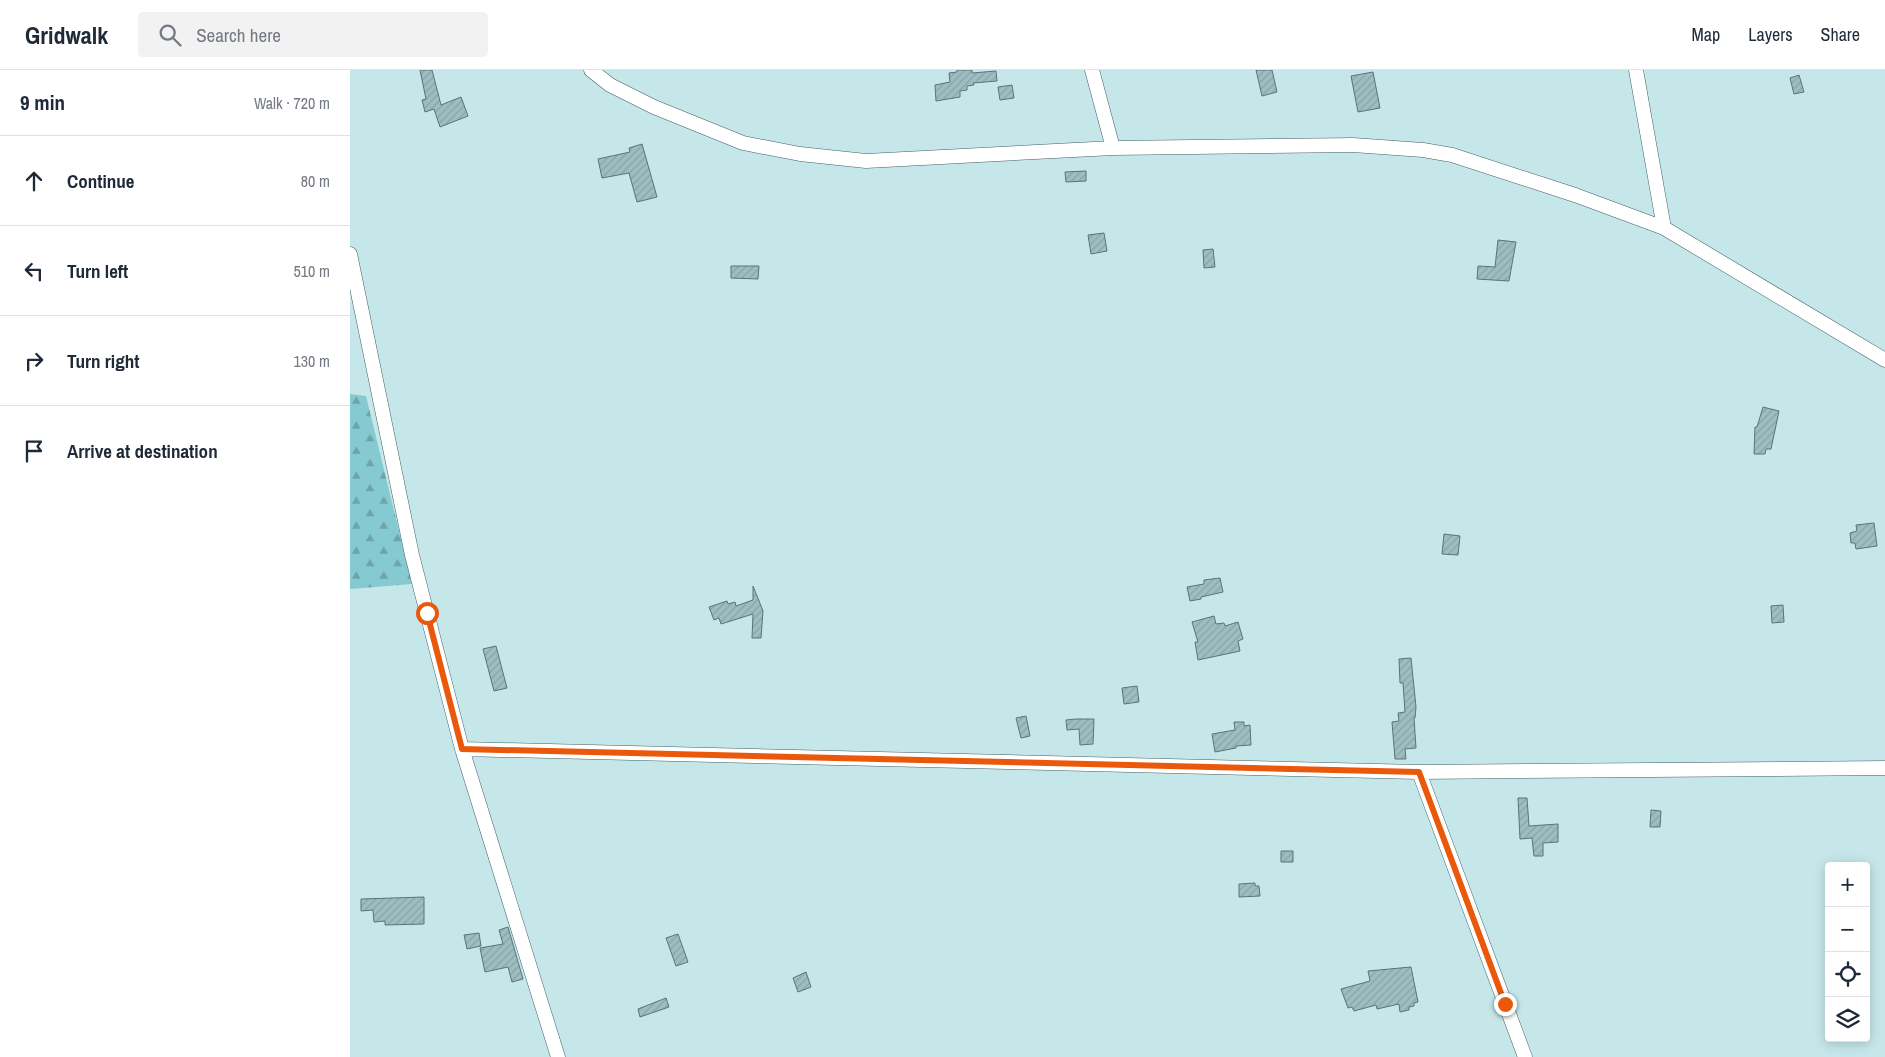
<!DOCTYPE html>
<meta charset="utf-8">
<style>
:root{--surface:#fff;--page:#f2f2f3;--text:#1f2937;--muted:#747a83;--line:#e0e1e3}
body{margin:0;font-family:"Archivo Narrow",sans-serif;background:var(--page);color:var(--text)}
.controls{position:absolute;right:15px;bottom:15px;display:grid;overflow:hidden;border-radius:5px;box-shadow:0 2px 12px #0003}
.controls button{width:45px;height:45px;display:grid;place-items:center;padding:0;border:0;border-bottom:1px solid var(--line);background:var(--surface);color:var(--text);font:25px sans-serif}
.stop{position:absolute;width:15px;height:15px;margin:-11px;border:4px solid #ea580c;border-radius:50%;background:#fff}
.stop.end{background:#ea580c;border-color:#fff;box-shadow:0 1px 5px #0008}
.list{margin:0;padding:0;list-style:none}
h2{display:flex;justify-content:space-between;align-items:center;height:65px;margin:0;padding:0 20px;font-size:21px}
h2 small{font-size:16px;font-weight:400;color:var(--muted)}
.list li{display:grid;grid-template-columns:32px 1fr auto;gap:15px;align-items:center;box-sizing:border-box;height:90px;padding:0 20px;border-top:1px solid var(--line)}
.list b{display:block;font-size:19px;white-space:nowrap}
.list em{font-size:16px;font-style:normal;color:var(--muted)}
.icon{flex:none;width:28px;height:28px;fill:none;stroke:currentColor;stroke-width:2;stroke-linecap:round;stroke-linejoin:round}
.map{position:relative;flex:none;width:1535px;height:987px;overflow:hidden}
header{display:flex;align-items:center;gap:30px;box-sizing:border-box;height:70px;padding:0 25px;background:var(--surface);border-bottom:1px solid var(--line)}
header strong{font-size:24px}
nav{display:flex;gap:28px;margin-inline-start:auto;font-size:18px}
.search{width:350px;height:45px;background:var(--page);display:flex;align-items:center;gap:12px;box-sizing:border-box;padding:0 18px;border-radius:5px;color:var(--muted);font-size:19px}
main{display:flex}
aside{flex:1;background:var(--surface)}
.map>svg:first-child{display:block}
.forest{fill:url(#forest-firs)}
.building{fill:url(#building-hatch);stroke:#567578}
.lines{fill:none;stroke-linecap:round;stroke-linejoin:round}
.street-casing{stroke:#426063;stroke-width:15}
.street{stroke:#fff;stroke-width:14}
.route{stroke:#ea580c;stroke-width:6}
</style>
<header>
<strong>Gridwalk</strong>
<div class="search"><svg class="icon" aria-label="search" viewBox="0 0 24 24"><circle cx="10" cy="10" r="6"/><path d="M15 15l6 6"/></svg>Search here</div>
<nav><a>Map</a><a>Layers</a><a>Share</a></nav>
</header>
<main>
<aside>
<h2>9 min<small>Walk · 720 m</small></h2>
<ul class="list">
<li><svg class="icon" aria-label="ahead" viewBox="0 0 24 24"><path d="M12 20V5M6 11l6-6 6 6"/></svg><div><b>Continue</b></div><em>80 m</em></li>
<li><svg class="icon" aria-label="left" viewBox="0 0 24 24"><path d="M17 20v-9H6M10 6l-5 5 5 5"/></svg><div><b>Turn left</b></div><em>510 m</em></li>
<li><svg class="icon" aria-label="right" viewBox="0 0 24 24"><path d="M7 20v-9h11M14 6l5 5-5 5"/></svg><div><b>Turn right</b></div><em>130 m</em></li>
<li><svg class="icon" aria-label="arrive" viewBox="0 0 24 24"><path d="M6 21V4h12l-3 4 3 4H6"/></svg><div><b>Arrive at destination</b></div></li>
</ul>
</aside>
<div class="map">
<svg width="1535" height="987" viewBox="0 0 1535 987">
<defs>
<pattern id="forest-firs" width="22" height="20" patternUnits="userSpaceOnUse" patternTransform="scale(1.25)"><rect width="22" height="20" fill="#85cad0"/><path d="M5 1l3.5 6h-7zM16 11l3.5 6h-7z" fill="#6ca4a9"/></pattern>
<pattern id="building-hatch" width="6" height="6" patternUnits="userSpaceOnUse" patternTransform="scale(1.25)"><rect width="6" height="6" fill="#9dbec1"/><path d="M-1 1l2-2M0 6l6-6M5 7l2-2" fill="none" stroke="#87a3a6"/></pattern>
</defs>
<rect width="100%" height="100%" fill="#c6e7ea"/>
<!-- forest -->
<path class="forest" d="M0,324l16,2 46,188 -62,5z"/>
<!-- building -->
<path class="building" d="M70,0h12l9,35 20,-8 7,19 -28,11 -6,-18 -9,3 -3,-12 4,-1z
M607,0h15v3l24,-2 1,10 -24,2 1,2 -7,1v4l-7,1v6l-24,4 -1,-16 15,-3 -1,-9 8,-1z
M906,0h16l5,22 -15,4z
M1023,2l7,36 -22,4 -7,-36z
M1449,5l5,17 -10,2 -4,-16z
M662,15l2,13 -14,2 -2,-13z
M292,74l15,53 -20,5 -8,-29 -27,5 -4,-19 32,-7 -1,-4z
M736,101v10l-20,1 -1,-10z
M754,163l3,18 -16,3 -3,-19z
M1148,170l18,2 -7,39 -32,-2 1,-13 17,1z
M863,179l2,18 -11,1 -1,-18z
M381,196h28l-1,13 -27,-1z
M1413,337l16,4 -8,38h-5l-1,5h-11l1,-27h2z
M1524,453l3,23 -21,3 -1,-6h-4l-1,-10 7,-2 -1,-6z
M1094,464l16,2 -2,19 -16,-1z
M870,508l3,14 -22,5v2l-11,2 -3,-14 17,-3v-4z
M403,516l10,25 -2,27h-9l1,-24 -32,10 -2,-6 -5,2 -5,-13 18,-6 1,3 7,-2 1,4 17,-6z
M1433,535l1,17 -12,1 -1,-17z
M864,546l2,8 8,-1 1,3 13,-4 5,17 -5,2 2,10 -42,9 -3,-18h3l-6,-20z
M146,576l11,42 -13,3 -11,-42z
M1061,588l5,49 -1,11h-1l2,30 -11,1 1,10h-11l-3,-37 7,-1 -1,-8 7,-1 -2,-29h-3l-1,-24z
M787,616l2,16 -15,2 -2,-16z
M676,646l4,20 -9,2 -5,-20z
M726,649h18l-1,25 -13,1 -1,-16 -12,1 -1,-10z
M884,652h10v4l6,-1 1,20 -15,1v2l-21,4 -3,-18 23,-4z
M1168,728h9l2,28 29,-2v18l-15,1v13h-9l-2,-18 -12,1z
M1301,740l10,1 -1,16h-10z
M931,781h12v11h-12z
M905,813v3h4l1,10 -21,1v-13z
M74,827v27l-39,1v-4l-11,1 -1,-12 -12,1v-12z
M158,857l15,52 -11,3 -4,-15 -23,5 -5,-24 23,-4 -4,-14z
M129,863l2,13 -14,3 -3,-14z
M328,864l10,28 -12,4 -10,-28z
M1061,897l7,35 -4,1v3l-5,1v3l-9,2 -1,-8 -22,5 -1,-4 -22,6 -2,-4 -4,1 -7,-19 29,-8 -2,-10z
M456,902l5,15 -13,5 -5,-14z
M316,928l3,9 -29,10 -2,-8z"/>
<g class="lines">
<defs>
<path id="street" d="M241,0l19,15 44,22 89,36 57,11 66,7 247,-13 240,-3 70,5 29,5 123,40 89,33 221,132
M742,0l21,78
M1286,0l28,158
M0,184l62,301 50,194 96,308
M112,679l957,23 466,-4
M1069,702l106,285"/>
</defs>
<!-- street casing -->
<use href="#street" class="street-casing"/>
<!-- street -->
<use href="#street" class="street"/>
</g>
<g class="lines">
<!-- route -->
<path class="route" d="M77,543l35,136 957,23 86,232"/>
</g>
</svg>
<div class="controls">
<button>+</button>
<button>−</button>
<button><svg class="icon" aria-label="locate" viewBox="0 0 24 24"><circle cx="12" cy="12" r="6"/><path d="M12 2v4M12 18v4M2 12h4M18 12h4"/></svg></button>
<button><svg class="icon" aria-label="layers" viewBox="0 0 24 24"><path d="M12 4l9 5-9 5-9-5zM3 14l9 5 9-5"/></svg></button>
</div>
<div class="stop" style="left:77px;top:543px"></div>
<div class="stop end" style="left:1155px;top:934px"></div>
</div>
</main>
